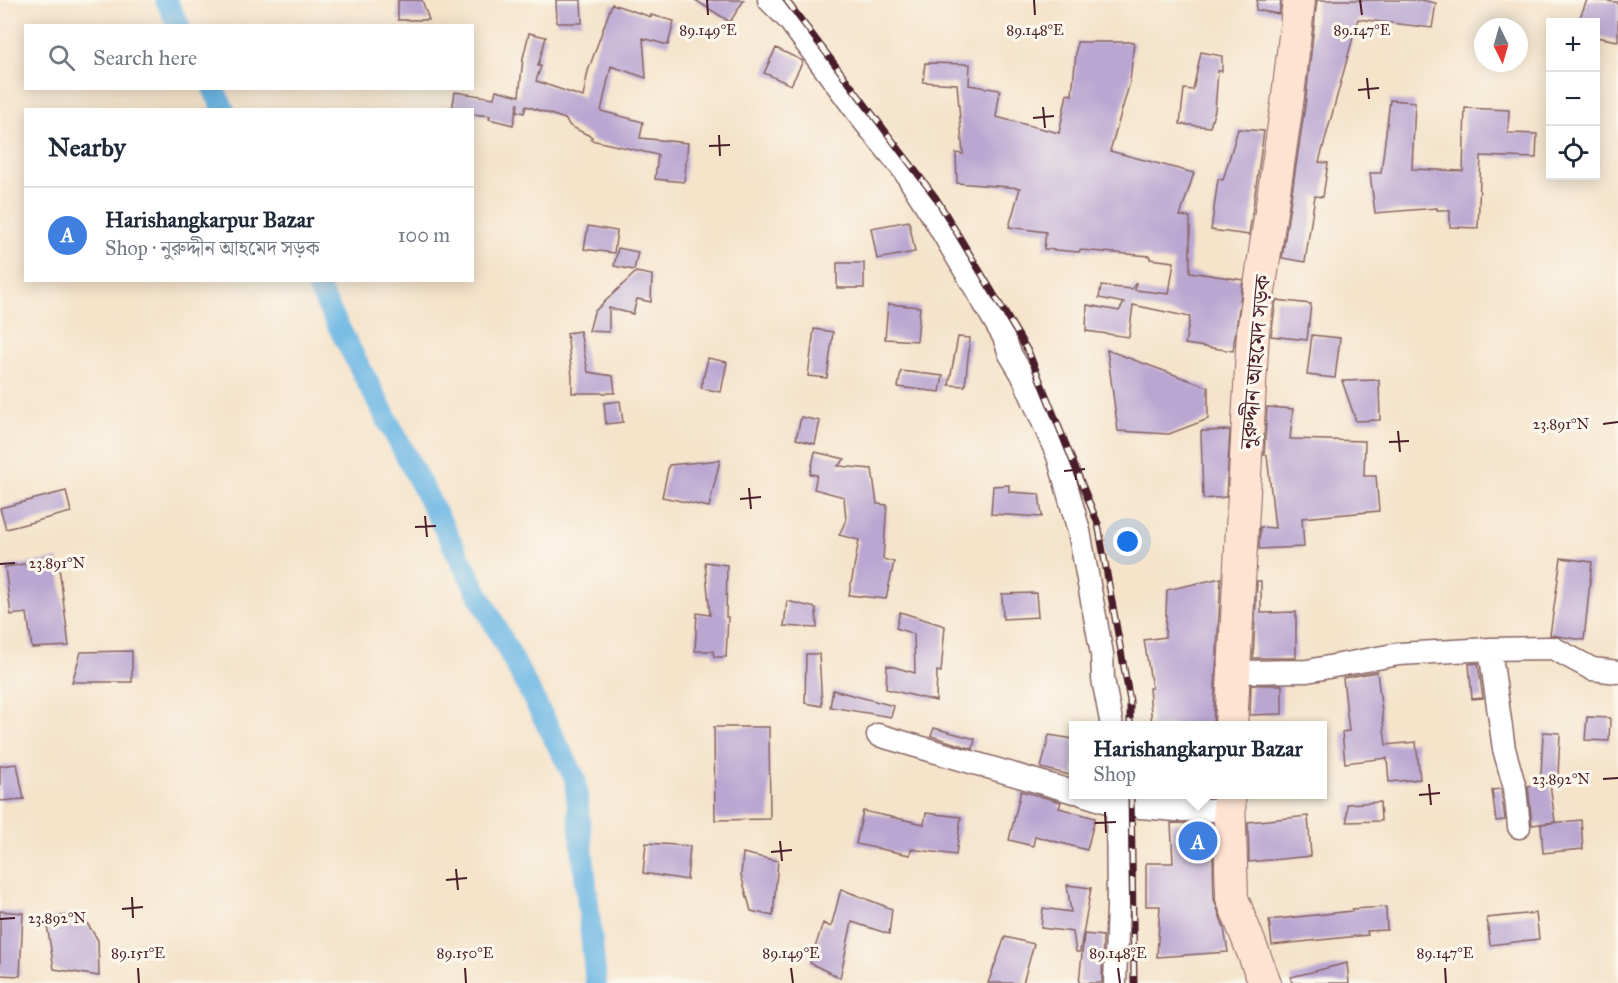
<!DOCTYPE html>
<meta charset="utf-8">
<style>
:root{--surface:#fff;--page:#f2f2f3;--text:#1f2937;--muted:#747a83;--line:#e0e1e3;--accent:#1a73e8}
body{margin:0;font-family:"IM FELL Great Primer","Noto Serif Bengali",serif;background:var(--page);color:var(--text)}
.controls{position:absolute;right:18px;top:18px;display:grid;overflow:hidden;border-radius:0px;box-shadow:0 3px 15px #0003}
.controls button{width:54px;height:54px;display:grid;place-items:center;padding:0;border:0;border-bottom:2px solid var(--line);background:var(--surface);color:var(--text);font:30px sans-serif}
.compass{position:absolute;left:1474px;top:18px;width:54px;height:54px;border-radius:50%;background:var(--surface);box-shadow:0 3px 15px #0003;rotate:175deg}
.you{position:absolute;left:1128px;top:542px;width:21px;height:21px;margin:-15px;border:4px solid #fff;border-radius:50%;background:#1a73e8;box-shadow:0 0 0 9px #1a73e833}
.badge{display:grid;place-items:center;width:39px;height:39px;border-radius:50%;background:var(--accent);color:#fff;font-size:20px;font-weight:700}
.pin{position:absolute;translate:-50% -50%;border:3px solid #fff;box-shadow:0 2px 6px #0006}
.popup{position:absolute;left:1069px;top:721px;width:258px;height:78px;box-sizing:border-box;display:grid;place-content:center;border-radius:0px;background:var(--surface);filter:drop-shadow(0 2px 4px #0005);font-size:20px;white-space:nowrap;color:var(--muted)}
.popup b{font-size:22px;color:var(--text)}
.popup::after{content:'';position:absolute;left:50%;top:100%;margin-left:-12px;border:12px solid transparent;border-top-color:var(--surface)}
.list{margin:0;padding:0;list-style:none}
h2{display:flex;justify-content:space-between;align-items:center;height:78px;margin:0;padding:0 24px;font-size:26px}
h2 small{font-size:20px;font-weight:400;color:var(--muted)}
.list li{display:grid;grid-template-columns:39px 1fr auto;gap:18px;align-items:center;box-sizing:border-box;height:96px;padding:0 24px;border-top:2px solid var(--line)}
.list b{display:block;font-size:22px;white-space:nowrap}
.list p{margin:0;font-size:20px;white-space:nowrap;color:var(--muted)}
.list em{font-size:20px;font-style:normal;color:var(--muted)}
.icon{flex:none;width:33px;height:33px;fill:none;stroke:currentColor;stroke-width:2;stroke-linecap:round;stroke-linejoin:round}
.map{position:relative;flex:none;width:1618px;height:983px;overflow:hidden}
.search{position:absolute;background:var(--surface);box-shadow:0 3px 15px #0003;left:24px;top:24px;width:450px;height:66px;display:flex;align-items:center;gap:15px;box-sizing:border-box;padding:0 21px;border-radius:0px;color:var(--muted);font-size:22px}
.panel{position:absolute;background:var(--surface);box-shadow:0 3px 15px #0003;left:24px;top:108px;width:450px;height:174px;border-radius:0px}
.map>svg:first-child{display:block}
.lines{fill:none;stroke-linecap:round;stroke-linejoin:round}
.canal{stroke:#6bb6e4;stroke-width:22}
.building{fill:#b9a6d1}
.minor-casing{stroke:#866463;stroke-width:25}
.secondary-casing{stroke:#866463;stroke-width:34}
.minor{stroke:#fff;stroke-width:22}
.secondary{stroke:#fee3d2;stroke-width:32}
.rail-casing{stroke:#4a1f2b;stroke-width:7}
.rail{stroke:#fbf7ec;stroke-width:4.5;stroke-dasharray:14;stroke-linecap:butt}
.ticks{fill:none;stroke:#4a1f2b;stroke-width:2}
.labels{text-anchor:middle;dominant-baseline:central;stroke-width:6;stroke-linejoin:round;paint-order:stroke}
.street-label{font-size:22px;fill:#4a1f2b;stroke:#fbf7ec}
.ticks-label{font-size:15px;text-anchor:middle;fill:#4a1f2b;stroke:#fbf7ec;stroke-width:6;stroke-linejoin:round;paint-order:stroke}
</style>
<div class="map">
<svg width="1618" height="983" viewBox="0 0 1618 983">
<rect width="100%" height="100%" fill="#fbf7ec"/>
<filter id="ink" filterUnits="userSpaceOnUse"><feTurbulence type="fractalNoise" baseFrequency=".0167" numOctaves="2"/><feDisplacementMap in="SourceGraphic" scale="12" xChannelSelector="R" yChannelSelector="G"/><feConvolveMatrix kernelMatrix="1 2 1 2 8 2 1 2 1" color-interpolation-filters="sRGB"/></filter>
<filter id="wash" filterUnits="userSpaceOnUse"><feTurbulence type="fractalNoise" baseFrequency=".008" numOctaves="4" result="noise"/><feDisplacementMap in="SourceGraphic" scale="24" xChannelSelector="R" yChannelSelector="G"/><feGaussianBlur stdDeviation="1.35" result="paint"/><feColorMatrix in="noise" values="0 0 0 0 0 0 0 0 0 0 0 0 0 0 0 0 0 1.4 0 .05"/><feComposite in="paint" operator="in"/></filter>
<g filter="url(#wash)">
<rect width="100%" height="100%" fill="#f5e3ca"/>
<g class="lines">
<!-- canal -->
<path class="canal" d="M166,0l13,26
M213,88l11,22
M314,280l261,498 21,205"/>
</g>
<g id="blocks">
<!-- building -->
<path class="building" d="M398,0h24l7,20h-31z
M556,0h25l1,23h-25z
M695,0h49l-14,22z
M1257,0h24l-2,14 -23,-4z
M1317,0h104l15,3 -4,25 -74,-9 -39,143 9,1 -5,34 -8,-1 -10,66 -23,-4 23,-152z
M1587,0l31,2v39l-22,-4v-15h-18z
M612,4l39,13v-2l23,6 -6,24 -25,-7 3,40 -35,-12 -10,45 42,11 -3,16 48,5 -4,39 -29,-3 3,-24 -67,-15 1,-3 -22,-11 -5,-7 -39,-13 -2,7 -7,-2 1,-8 -5,22 -24,-6 1,-3 -18,-2v-4h-20l3,-18 39,6 2,-8 23,6 4,-38 6,-25 17,4 -8,29h3l-5,15 47,16 5,-26z
M1077,42h57l-4,40 -20,69 84,22 -14,43 10,1v55l53,8 -10,71 -48,-7 5,-27 -57,-12 -4,32 -43,-6 1,-26 32,6 5,-8 -25,-5 2,-12 31,3 4,-7 -1,8 34,4 5,-32 -24,-3v-3l-70,-6 -1,2 -35,-3 2,-17 -37,-5 11,-39 -63,-5 -1,-30 7,1 -6,-70 -34,-2 2,-19 45,1 -1,21 31,5 -4,27 63,16 8,-39 5,1z
M776,48l27,13 -12,24 -27,-12z
M1201,52l21,4v15h-4l-3,39 -5,17 -30,-3 4,-35 9,1z
M1390,100l25,2 -3,67 51,2 2,-63 44,2 -1,23 29,1 -1,24 -55,-2 -3,72 -28,-1v-17h-13v-2l-62,5 -5,-40h11z
M1238,129l26,2 -15,104 -38,-5 7,-51 5,1z
M909,221l6,31 -38,7 -6,-31z
M588,226l29,5 -3,22 -30,-4z
M618,248l20,4 -4,18 -20,-4z
M837,263h27v25h-27z
M636,272l16,3 -1,27 -14,-3 -4,15 -24,-6v24l-20,-1 5,-19z
M1276,300l35,4 -4,36 -36,-4z
M888,304l32,3 -3,34 -32,-2z
M814,329l19,3 -6,46 -19,-2z
M580,331l8,41 25,4 2,17h-43v-16l-5,-44z
M1312,335l28,3 -5,40 -28,-3z
M958,337l12,1 -5,48 -16,-1z
M1107,350l101,37v32l-39,15 -51,-3z
M708,358l19,4 -6,30 -20,-4z
M901,371l42,5 -3,16 -42,-5z
M1379,380l1,40 -24,1 -14,-40z
M620,401l3,21 -17,2 -2,-21z
M1267,407l26,2 -3,30 75,2 -1,35h12l3,35 -77,7 2,29 -45,2 1,-22 15,1 -8,-73h-3z
M801,417l19,4 -5,23 -19,-5z
M1230,430l-4,67 -23,2 -2,-68z
M815,452l30,7 -7,7 34,3 5,35 10,1 -4,54 11,3 -8,37 -37,-4 10,-55 -20,-5 7,-15 -2,-23 -30,-8 3,-14 -7,-1z
M720,460l-11,47 -47,-10 7,-32z
M1009,485v7l30,2 3,23 -51,-3 2,-28z
M66,491l5,21 -65,17 -6,-21z
M1561,558l31,4 -8,78 -34,-5z
M58,559l11,87 -37,2 -5,-35 -16,2 -6,-48z
M705,562l22,3 -1,52h2l-2,40h-12l-1,-6h-18l2,-38 13,2z
M1221,578l-8,148h-61l-3,-38h3l-8,-48 21,-3 2,-47z
M1257,581h4v32l35,-1v46h-43z
M1036,593l2,24 -35,2 -1,-25z
M787,601l29,7 1,20 -33,-2z
M900,612l45,14 -4,46 -4,-1 -1,30 -50,-12 1,-24 28,8 -1,-39 -18,-6z
M132,651v31h-60l9,-30z
M806,654h13l3,52 -17,-3z
M1478,663l5,35 -11,1 -3,-35z
M1377,672l9,73 30,-3 4,37 -31,3 -2,-24 -42,5 -3,-31 7,-1 -6,-53z
M1251,685h31v29l-32,1z
M833,690l61,16 -3,11 -61,-10z
M1587,717l23,1 -1,23 -24,-1z
M714,727h55l1,92 -55,1z
M934,728l41,11 -2,10 -42,-13z
M1543,732l17,1 -2,44 -17,-1z
M1049,735l25,4v37l-33,-8z
M17,764l7,35 -24,2v-35z
M1550,783l5,39 -23,3 -4,-39z
M1501,789l4,31 -9,1 -4,-31z
M1021,791l40,11 -2,6 36,10 -8,32 -52,-14 -2,10 -24,-6z
M1380,802l1,19 -34,1v-18z
M863,811l61,13 2,-11 35,4 -5,38 -45,-6 -1,6 -54,-11z
M1308,816l3,40 -62,6 -1,-40z
M1581,820l2,29 -40,4 -2,-29z
M1171,823l41,1 2,75 10,29 4,24 -71,5 3,-51h-14v-43h27z
M646,843l44,3 -3,34 -44,-7z
M743,853l35,8 -5,55 -22,-5 -10,-36z
M1067,885l24,3 -11,64h-4l-3,-20 -32,-4 2,-20 28,4z
M841,889l51,20 -3,25 -37,-12 -12,56 -30,-15 13,-40 8,4z
M1386,907l1,23 -20,1 1,4 -96,10 -3,-25 83,-9v-2z
M0,911l23,2 -3,63 -20,-1z
M1536,913l3,26 -49,6 -3,-27z
M81,914l17,26 1,36 -45,-7 -8,-51z
M1084,934l19,2 -1,47h-23z
M1005,937l29,7 -11,39h-35z
M1347,963l2,20h-57l-1,-6z"/>
</g>
</g>
<g filter="url(#ink)">
<use href="#blocks" fill-opacity="0" stroke="#866463" stroke-width="1.5"/>
<g class="lines">
<defs>
<path id="minor" d="M769,0l20,20 75,101 39,48 30,47 71,121 6,17 12,20 36,82 21,75 23,123 1,25 9,47
M1490,649l14,100 11,39 4,39
M1233,672l74,-1 92,-17 91,-5 63,-1 39,21 26,3
M878,735l196,57
M1082,794l35,11 59,5h53
M1115,983l3,-77 -1,-112"/>
<path id="secondary" d="M1231,726l22,-394 34,-228 12,-104
M1229,794l3,104 33,85"/>
</defs>
<!-- minor casing -->
<use href="#minor" class="minor-casing"/>
<!-- secondary casing -->
<use href="#secondary" class="secondary-casing"/>
<!-- minor -->
<use href="#minor" class="minor"/>
<!-- secondary -->
<use href="#secondary" class="secondary"/>
<defs>
<path id="rail" d="M786,0l150,198 93,155 69,171 32,177v25
M1131,794l3,189"/>
</defs>
<!-- rail casing -->
<use href="#rail" class="rail-casing"/>
<!-- rail -->
<use href="#rail" class="rail"/>
</g>
</g>
<!-- ticks -->
<path class="ticks" d="M707,0l1,15M1034,0l1,15M1360,0l2,15M1367,78l2,21M1358,90l21,-2M1043,107l2,21M1033,118l21,-2M719,135l1,21M709,146l21,-1M1603,424l15,-2M1398,431l2,21M1389,442l20,-1M1074,459l2,21M1064,471l21,-2M749,488l2,21M740,499l21,-2M425,516l2,21M415,527l21,-1M0,564l15,-1M1603,779l15,-1M1429,784l2,21M1419,795l21,-2M1105,812l1,21M1095,823l21,-1M780,841l2,20M771,852l21,-2M456,869l2,21M446,880l21,-2M132,897l1,21M122,909l21,-2M0,919l15,-1M138,968l1,15M465,968l1,15M791,968l2,15M1118,968l2,15M1445,968l1,15"/>
<g class="labels">
<!-- street labels -->
<g class="street-label">
<text transform="translate(1255 362) rotate(-85)">নুরুদ্দীন আহমেদ সড়ক</text>
</g>
</g>
<g class="ticks-label">
<text x="708" y="35">89.149°E</text>
<text x="1035" y="35">89.148°E</text>
<text x="1362" y="35">89.147°E</text>
<text x="1561" y="429">23.891°N</text>
<text x="57" y="568">23.891°N</text>
<text x="1561" y="784">23.892°N</text>
<text x="57" y="923">23.892°N</text>
<text x="138" y="958">89.151°E</text>
<text x="465" y="958">89.150°E</text>
<text x="791" y="958">89.149°E</text>
<text x="1118" y="958">89.148°E</text>
<text x="1445" y="958">89.147°E</text>
</g>
</svg>
<div class="controls">
<button>+</button>
<button>−</button>
<button><svg class="icon" aria-label="locate" viewBox="0 0 24 24"><circle cx="12" cy="12" r="6"/><path d="M12 2v4M12 18v4M2 12h4M18 12h4"/></svg></button>
</div>
<svg class="compass" viewBox="-18 -18 36 36"><path d="M0-13l5 13h-10z" fill="#e53935"/><path d="M0 13l5-13h-10z" fill="#747a83"/></svg>
<div class="you"></div>
<div class="pin badge" style="left:1198px;top:841px;background:#3f7fe0">A</div>
<div class="popup"><b>Harishangkarpur Bazar</b>Shop</div>
<div class="search"><svg class="icon" aria-label="search" viewBox="0 0 24 24"><circle cx="10" cy="10" r="6"/><path d="M15 15l6 6"/></svg>Search here</div>
<section class="panel">
<h2>Nearby<small></small></h2>
<ul class="list">
<li><span class="badge" style="background:#3f7fe0">A</span><div><b>Harishangkarpur Bazar</b><p>Shop · নুরুদ্দীন আহমেদ সড়ক</p></div><em>100 m</em></li>
</ul>
</section>
</div>
